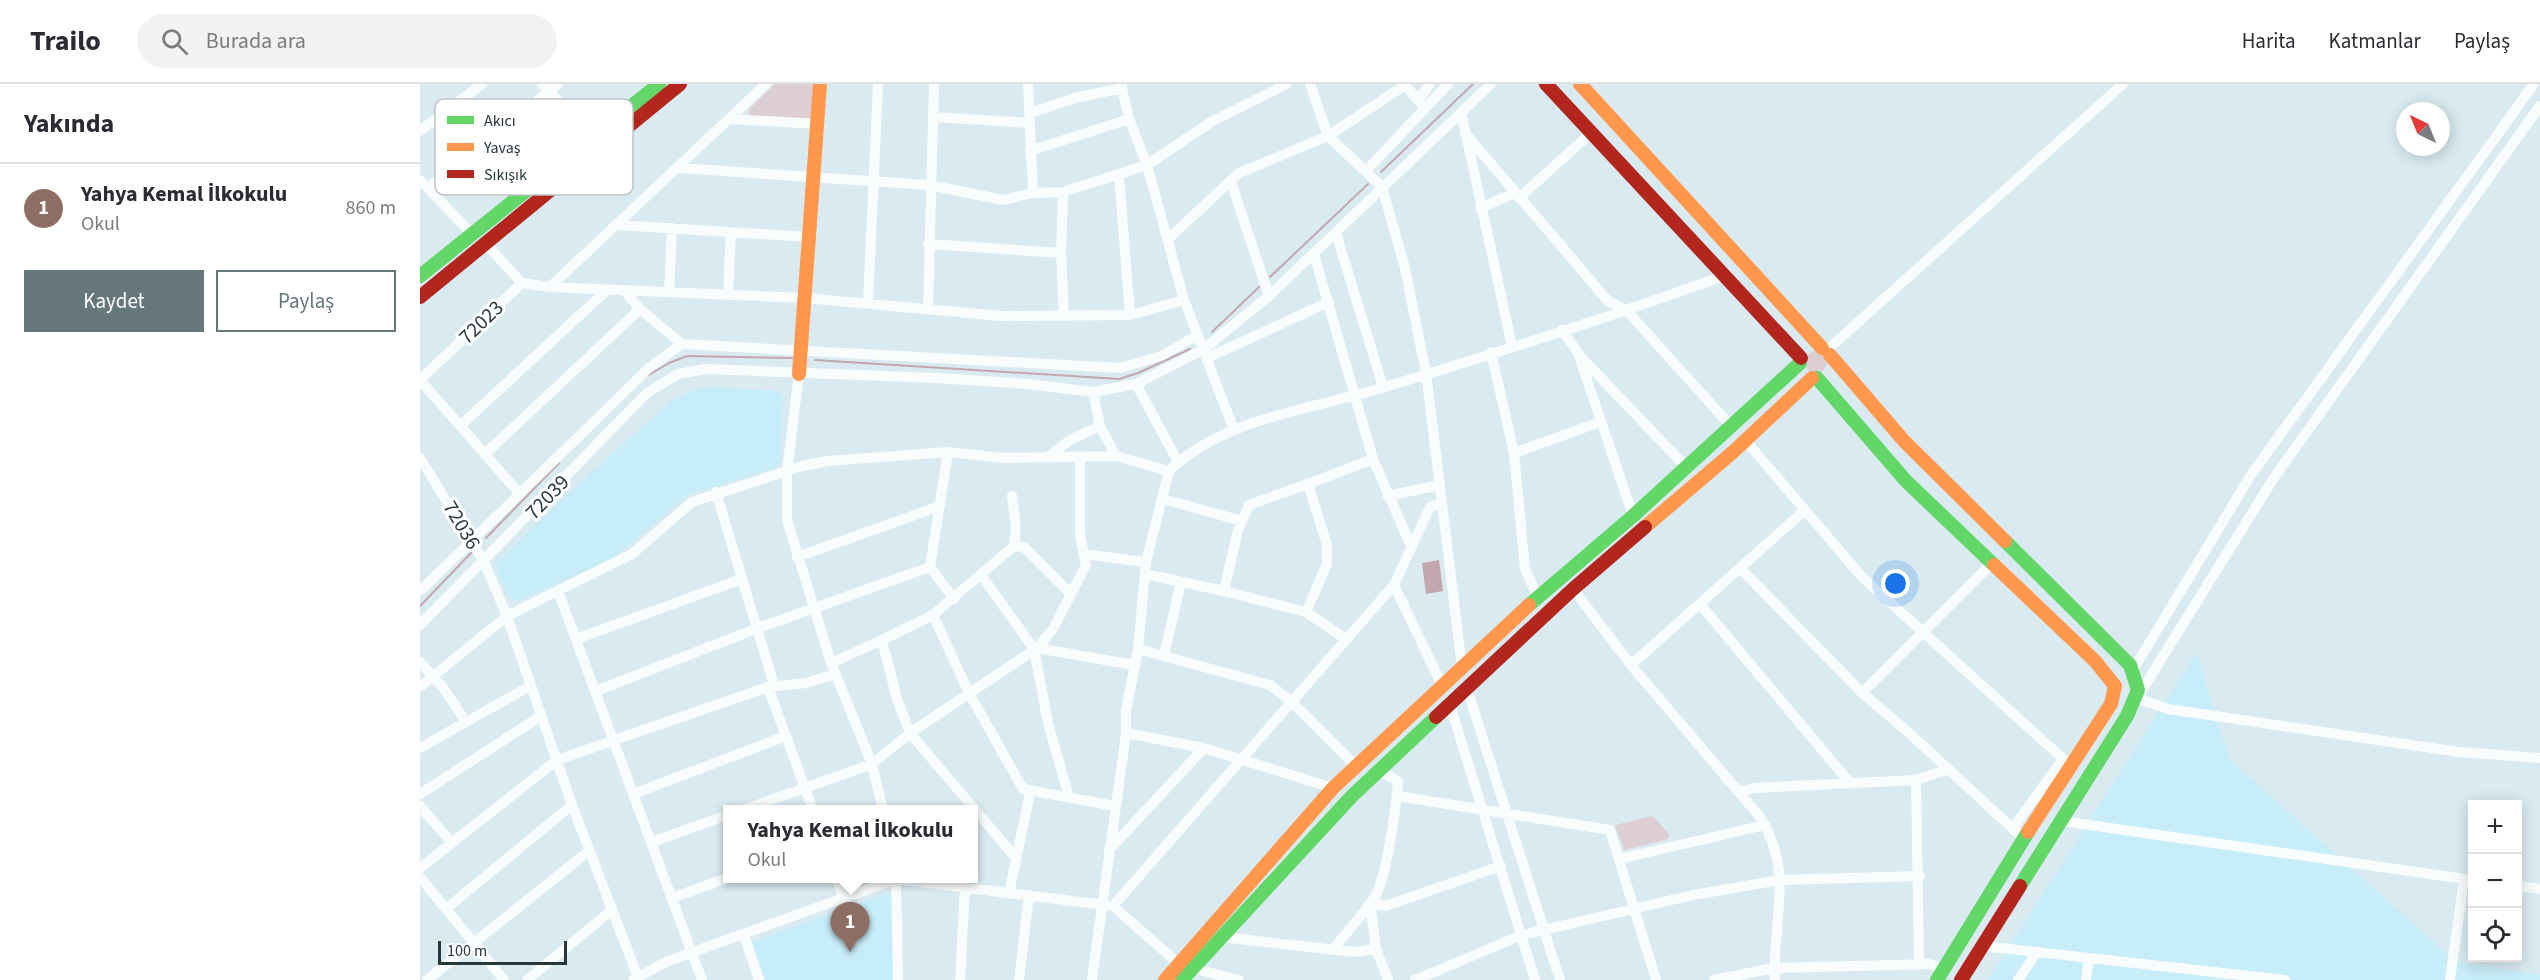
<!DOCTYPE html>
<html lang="tr">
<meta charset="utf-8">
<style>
:root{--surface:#fff;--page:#f2f2f3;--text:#2b2b33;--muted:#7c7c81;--line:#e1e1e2;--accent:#65777b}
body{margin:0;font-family:"Source Sans 3",sans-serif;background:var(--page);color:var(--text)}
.controls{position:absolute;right:18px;bottom:18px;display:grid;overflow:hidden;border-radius:0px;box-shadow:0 3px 15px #0003}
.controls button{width:54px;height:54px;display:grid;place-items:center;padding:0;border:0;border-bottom:2px solid var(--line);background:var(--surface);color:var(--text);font:30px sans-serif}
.compass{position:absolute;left:1976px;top:18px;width:54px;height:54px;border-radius:50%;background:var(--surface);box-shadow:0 3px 15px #0003;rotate:317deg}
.scale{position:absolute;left:18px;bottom:15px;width:129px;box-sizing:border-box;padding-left:6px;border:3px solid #26383c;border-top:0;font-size:16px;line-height:21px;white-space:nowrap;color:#26383c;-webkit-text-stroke:4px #fff;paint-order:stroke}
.you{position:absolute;left:1476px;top:500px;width:21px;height:21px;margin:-15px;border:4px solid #fff;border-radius:50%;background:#1a73e8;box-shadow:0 0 0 9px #1a73e833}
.badge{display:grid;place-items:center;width:39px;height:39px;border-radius:50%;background:var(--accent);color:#fff;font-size:20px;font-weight:700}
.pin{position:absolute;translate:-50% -50px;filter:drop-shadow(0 2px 3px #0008)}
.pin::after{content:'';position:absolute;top:32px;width:21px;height:18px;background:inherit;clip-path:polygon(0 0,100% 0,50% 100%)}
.popup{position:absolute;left:303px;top:721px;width:255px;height:78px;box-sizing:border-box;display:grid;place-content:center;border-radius:0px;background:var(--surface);filter:drop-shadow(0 2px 4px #0005);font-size:20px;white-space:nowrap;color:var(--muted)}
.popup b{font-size:22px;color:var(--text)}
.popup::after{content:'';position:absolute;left:50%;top:100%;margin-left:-12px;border:12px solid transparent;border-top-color:var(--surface)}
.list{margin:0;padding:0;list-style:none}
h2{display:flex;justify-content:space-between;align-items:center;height:78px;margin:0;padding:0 24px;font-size:26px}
h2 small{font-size:20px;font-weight:400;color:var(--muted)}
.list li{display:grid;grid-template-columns:39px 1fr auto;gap:18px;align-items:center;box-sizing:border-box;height:90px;padding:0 24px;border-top:2px solid var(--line)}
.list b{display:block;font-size:22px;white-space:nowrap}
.list p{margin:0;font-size:20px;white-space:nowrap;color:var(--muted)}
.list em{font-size:20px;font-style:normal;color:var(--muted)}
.actions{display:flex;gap:12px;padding:18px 24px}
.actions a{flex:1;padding:14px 0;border:2px solid var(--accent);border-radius:0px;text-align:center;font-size:21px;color:var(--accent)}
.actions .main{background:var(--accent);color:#fff}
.icon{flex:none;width:33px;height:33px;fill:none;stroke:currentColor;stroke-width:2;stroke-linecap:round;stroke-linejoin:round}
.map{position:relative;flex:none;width:2120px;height:896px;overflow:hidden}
header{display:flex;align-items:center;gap:36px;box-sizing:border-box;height:84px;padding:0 30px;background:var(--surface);border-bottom:2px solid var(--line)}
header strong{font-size:28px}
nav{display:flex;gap:33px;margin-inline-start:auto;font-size:21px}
.search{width:420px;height:54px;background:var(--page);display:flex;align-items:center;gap:15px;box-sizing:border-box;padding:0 21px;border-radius:33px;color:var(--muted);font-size:22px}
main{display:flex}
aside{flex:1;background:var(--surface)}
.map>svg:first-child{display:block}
.built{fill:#c7edf8}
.green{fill:#ddced4}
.water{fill:#c3a7ae}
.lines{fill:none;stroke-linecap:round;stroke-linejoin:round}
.stream{stroke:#c3a7ae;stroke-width:2}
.street{stroke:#f9fcfd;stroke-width:10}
.fast{stroke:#63d668;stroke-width:14}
.slow{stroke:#ff974d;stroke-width:14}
.jam{stroke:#b3261e;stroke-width:14}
.labels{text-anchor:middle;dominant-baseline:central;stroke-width:6;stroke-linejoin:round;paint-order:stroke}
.street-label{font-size:21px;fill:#26383c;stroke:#fff}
.key{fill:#fff;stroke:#bec3c4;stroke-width:1.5}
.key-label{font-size:16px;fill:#26383c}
</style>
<header>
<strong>Trailo</strong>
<div class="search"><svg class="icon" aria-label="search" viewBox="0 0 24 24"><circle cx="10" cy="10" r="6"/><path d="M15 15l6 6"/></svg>Burada ara</div>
<nav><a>Harita</a><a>Katmanlar</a><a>Paylaş</a></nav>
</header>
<main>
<aside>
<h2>Yakında<small></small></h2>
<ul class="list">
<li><span class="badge" style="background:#8d6e63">1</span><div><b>Yahya Kemal İlkokulu</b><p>Okul</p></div><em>860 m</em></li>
</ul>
<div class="actions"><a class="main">Kaydet</a><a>Paylaş</a></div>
</aside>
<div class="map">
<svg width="2120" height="896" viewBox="0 0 2120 896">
<rect width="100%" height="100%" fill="#d9ebf1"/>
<!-- built -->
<path class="built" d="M290,303l68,4 5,5 -3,68 -5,4 -88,27 -71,61 -99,46 -11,-8 -11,-30 87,-83 90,-81 27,-12z
M1776,569l34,107 225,201 85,14v5h-552z
M469,808l6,8 -1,77 -2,3h-127l-13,-38z"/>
<!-- green -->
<path class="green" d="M355,0h39l-3,37 -62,-4v-8z
M1385 278a11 11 0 1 1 22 0a11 11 0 1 1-22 0Z
M1233,732l16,18 -1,5 -44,11 -9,-25z"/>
<!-- water -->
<path class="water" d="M1019,476l4,31 -17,3 -4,-31z"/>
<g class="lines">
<!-- stream -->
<path class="stream" d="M961,88l92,-88
M850,193l98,-93
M792,248l47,-45
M395,276l304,19 19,-6 52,-24
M229,291l20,-12 18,-7 105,2
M66,454l73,-75
M0,522l52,-54"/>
<!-- street -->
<path class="street" d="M122,0l52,53
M608,0l5,109
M701,0l8,35 18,46 37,135 50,130
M890,0l18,52 54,51 23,81 21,105 36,294
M984,0l21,24
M998,16l12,-16
M2120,22l-265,370 -138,222 31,11 291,43 81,6
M1041,28l51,234
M610,29l45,-15 47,-10
M513,33l97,6
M309,35l89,5
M0,47l62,-47
M1045,49l143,168 19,10 104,115
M610,67l99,-32
M259,84l250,17 74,15 30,-7 30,-1 84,-27 64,-43 76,-38
M946,87l82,-87
M699,91l11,140
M0,96l53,55
M811,98l38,114
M8,104l130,-104
M1099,114l72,-65
M1060,124l35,-15
M198,141l190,12
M916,149l47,154
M747,156l72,-67 89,-37 77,-51
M65,159l37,40
M508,160l133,9 3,63
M641,169l2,-61
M894,170l59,205 38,87
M130,203l216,-203
M204,206l16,19 42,35
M249,208l3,-64
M308,209l3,-61
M448,219l10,-219
M508,225l6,-225
M1142,246l16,23 55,163
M1406,267l297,-267
M1071,268l23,101 11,116 13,28
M1160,272l106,111
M787,274l122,-56
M379,290l-12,97v49l44,143 41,101 11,46
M0,296l102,-97 28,4 255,11 196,18 129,-1 54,-15
M0,296l99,113
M716,300l42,78
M40,342l147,-136
M680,342l16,30
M1326,357l116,136 209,189
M1094,369l86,-31
M65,370l155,-145
M628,373l22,-17 30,-14 -7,-34
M0,374l64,104 23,54 65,189 67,175
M296,408l58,193
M592,412l4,32 -2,18 10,1 47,47
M967,412l53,-11
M743,415l79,22
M663,470l63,8
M377,473l143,-51
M510,483l18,-115 57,6 111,-2 53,15
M1321,485l121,124 45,38 117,108
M725,490l79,17 82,21 40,27
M561,491l53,74 14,74 21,74
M974,501l48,100
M1153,505l58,76 129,152c35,55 12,104 15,163
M0,507l230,-224 32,-23 438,24 41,-12 37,-21
M138,507l144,389
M804,507l14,-61 11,-25 59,-21
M1280,520l150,179
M886,528l21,-48v-19l-19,-61 65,-25
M513,531l36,78 54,96 92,17
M0,541l227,-232 31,-19 28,-5 230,9 92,6 65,8 43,-8 68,-35 65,-53 222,-212
M156,555l166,-60
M462,556l51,-25 81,-69
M617,564l97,17
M718,565l132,36 23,18 64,64
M744,571l17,-73
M0,578l24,27 22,33 64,-36
M411,579l51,-23 15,59 13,34 106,125
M1211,581l174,-155
M1713,586l118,-195 283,-391
M0,603l87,-71 125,-62 60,-52 110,-36 26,-5 120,-9
M348,603l45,123
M1047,605l93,291
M176,607l162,-63 172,-61 24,32
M1442,609l131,-131
M1030,621l85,275
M706,649l78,15 129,40
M0,664l46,-26
M1496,696l3,185
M1319,708l15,-4 162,-8 33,-11
M0,710l121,-78
M213,710l153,-58
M977,712l213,34 46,150
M0,722l32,37
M323,726l129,-46 38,-31 127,-85 16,-19 33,-64 -6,-30v-78
M1641,737l411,59
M1593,744l49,-68
M232,758l75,-27
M689,766l95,-102
M1199,775l146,-34
M0,784l137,-108 211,-73 38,-4 29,-9
M0,793l84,103
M417,794l6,19
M476,794l2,102
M2098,802l22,3
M589,809l21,-100
M252,814l55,-20
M693,822l281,-321 36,-78 12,-4
M27,824l125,-103
M324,851l15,45
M802,853l132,15 22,-3
M1563,862l302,34
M914,864c13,-16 27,-31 39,-48 14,-21 23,-92 25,-119l-19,-10
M772,884l47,12
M7,896l162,-129
M107,896l85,-70
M213,896l35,-19 228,-82 217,27 66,58
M540,896l5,-93
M599,896l10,-85
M672,896l34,-247v-22l12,-62 8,-87 23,-91c55,-53 143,-62 213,-83 115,-35 229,-71 341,-112
M968,896l-12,-31 -6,-46 15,3 116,-40
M995,896l107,-45 171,-40 87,-15 140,-4
M1294,896l60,-12 155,-4 15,5
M1598,896l19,-28
M1666,896l3,-22
M2030,896l14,-101"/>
<!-- fast -->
<path class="fast" d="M0,192l239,-192
M1397,294l89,103 88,84
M1585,457l125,124 8,25 -11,26 -107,170
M1109,521l104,-89 167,-153
M762,896l170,-184 84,-79
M1517,896l91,-148"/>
<!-- slow -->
<path class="slow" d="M1160,0l242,264
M1410,271l74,86 101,100
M379,290l21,-290
M1225,443l88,-75 79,-74
M1574,481l101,96 20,25 -4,18 -83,128
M745,896l168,-192 196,-183"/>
<!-- jam -->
<path class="jam" d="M1126,0l255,274
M0,213l260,-213
M1016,633l137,-128 72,-62
M1541,896l59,-94"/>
</g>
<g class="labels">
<!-- street labels -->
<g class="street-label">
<text transform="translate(61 238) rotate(-44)">72023</text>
<text transform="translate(127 413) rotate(-46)">72039</text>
<text transform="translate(42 441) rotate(59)">72036</text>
</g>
</g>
<!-- legend -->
<rect x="15" y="15" width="198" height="96" rx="9" class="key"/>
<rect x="27" y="32" width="27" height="8" fill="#63d668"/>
<rect x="27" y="59" width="27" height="8" fill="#ff974d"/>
<rect x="27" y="86" width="27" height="8" fill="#b3261e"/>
<g class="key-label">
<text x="64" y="42">Akıcı</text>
<text x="64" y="69">Yavaş</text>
<text x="64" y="96">Sıkışık</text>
</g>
</svg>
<div class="controls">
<button>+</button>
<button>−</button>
<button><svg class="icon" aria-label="locate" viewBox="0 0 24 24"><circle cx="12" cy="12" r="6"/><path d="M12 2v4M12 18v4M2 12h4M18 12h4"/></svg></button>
</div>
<svg class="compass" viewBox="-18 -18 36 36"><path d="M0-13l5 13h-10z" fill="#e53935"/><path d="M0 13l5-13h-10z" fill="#7c7c81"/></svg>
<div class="scale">100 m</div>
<div class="you"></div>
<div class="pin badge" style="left:430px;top:868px;background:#8d6e63">1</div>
<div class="popup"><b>Yahya Kemal İlkokulu</b>Okul</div>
</div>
</main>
